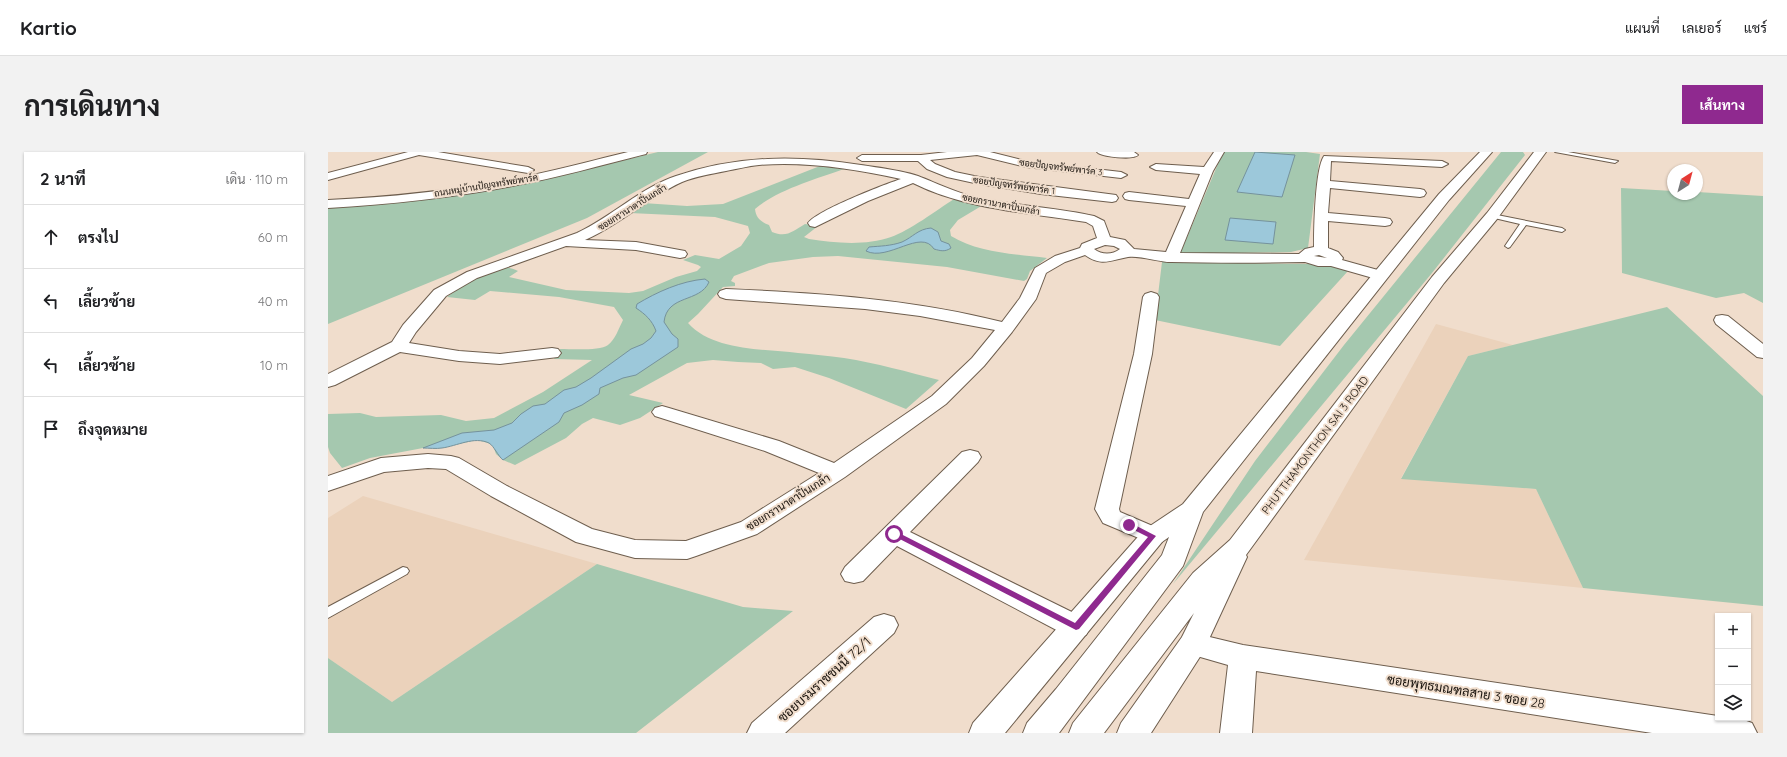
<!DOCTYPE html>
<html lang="th">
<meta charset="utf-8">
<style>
:root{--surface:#fff;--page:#f2f2f2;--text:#202124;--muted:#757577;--line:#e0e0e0;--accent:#8f298f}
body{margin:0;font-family:Quicksand,Sarabun,sans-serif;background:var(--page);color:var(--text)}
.controls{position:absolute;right:12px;bottom:12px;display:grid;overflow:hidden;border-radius:0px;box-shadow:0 1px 3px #0004}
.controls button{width:36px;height:36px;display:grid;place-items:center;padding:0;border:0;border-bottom:1px solid var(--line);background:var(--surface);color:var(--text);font:20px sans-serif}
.compass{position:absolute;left:1339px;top:12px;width:36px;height:36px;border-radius:50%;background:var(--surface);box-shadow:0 1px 3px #0004;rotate:36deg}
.stop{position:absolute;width:12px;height:12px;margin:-9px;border:3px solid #8f298f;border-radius:50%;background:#fff}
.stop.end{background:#8f298f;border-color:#fff;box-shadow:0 1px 4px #0008}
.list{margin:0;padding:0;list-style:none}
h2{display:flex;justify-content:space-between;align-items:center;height:52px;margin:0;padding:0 16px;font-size:17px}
h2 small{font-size:13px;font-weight:400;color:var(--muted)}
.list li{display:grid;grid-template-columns:26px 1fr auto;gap:12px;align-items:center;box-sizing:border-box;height:64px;padding:0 16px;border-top:1px solid var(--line)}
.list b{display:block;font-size:15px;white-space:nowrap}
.list em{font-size:13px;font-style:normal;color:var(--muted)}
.icon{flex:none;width:22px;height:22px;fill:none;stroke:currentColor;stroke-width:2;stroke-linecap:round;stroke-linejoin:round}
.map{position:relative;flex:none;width:1435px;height:581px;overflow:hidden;border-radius:0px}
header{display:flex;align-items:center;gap:24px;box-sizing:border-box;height:56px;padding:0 20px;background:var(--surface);border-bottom:1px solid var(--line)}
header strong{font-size:19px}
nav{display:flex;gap:22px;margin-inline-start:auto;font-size:14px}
.intro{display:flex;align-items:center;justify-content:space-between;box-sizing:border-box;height:96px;padding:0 24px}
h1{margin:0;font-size:28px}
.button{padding:10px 18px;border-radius:0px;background:var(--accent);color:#fff;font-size:14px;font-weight:700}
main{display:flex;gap:24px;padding:0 24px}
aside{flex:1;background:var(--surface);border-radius:0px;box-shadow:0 1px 3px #0004}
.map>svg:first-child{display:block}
.built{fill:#ebd2bb}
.green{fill:#a5c8af}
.water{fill:#9cc8da;stroke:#75929c}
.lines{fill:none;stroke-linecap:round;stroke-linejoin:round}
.service-casing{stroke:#6e5e4e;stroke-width:2}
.minor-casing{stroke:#6e5e4e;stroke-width:2}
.secondary-casing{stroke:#6e5e4e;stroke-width:2}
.service{fill:#fff;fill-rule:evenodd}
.minor{fill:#fff;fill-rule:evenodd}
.secondary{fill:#fff;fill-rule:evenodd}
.route{fill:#8f298f}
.labels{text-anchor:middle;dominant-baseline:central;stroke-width:4;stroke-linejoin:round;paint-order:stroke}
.far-street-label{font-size:9px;fill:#19130d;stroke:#f0ddcc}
.street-label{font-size:11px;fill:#19130d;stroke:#f0ddcc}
.near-street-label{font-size:13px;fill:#19130d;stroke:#f0ddcc}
</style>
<header>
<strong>Kartio</strong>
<nav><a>แผนที่</a><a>เลเยอร์</a><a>แชร์</a></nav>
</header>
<div class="intro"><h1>การเดินทาง</h1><a class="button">เส้นทาง</a></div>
<main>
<aside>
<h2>2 นาที<small>เดิน · 110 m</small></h2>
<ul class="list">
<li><svg class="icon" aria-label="ahead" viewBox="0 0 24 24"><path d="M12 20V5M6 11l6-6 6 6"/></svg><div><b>ตรงไป</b></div><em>60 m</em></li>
<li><svg class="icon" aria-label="left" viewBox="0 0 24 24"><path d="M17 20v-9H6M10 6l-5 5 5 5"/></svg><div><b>เลี้ยวซ้าย</b></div><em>40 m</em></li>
<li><svg class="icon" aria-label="left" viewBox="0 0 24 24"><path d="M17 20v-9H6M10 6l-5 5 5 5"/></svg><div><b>เลี้ยวซ้าย</b></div><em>10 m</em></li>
<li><svg class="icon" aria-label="arrive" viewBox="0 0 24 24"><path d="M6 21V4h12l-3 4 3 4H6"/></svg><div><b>ถึงจุดหมาย</b></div></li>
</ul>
</aside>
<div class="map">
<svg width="1435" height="581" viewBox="0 0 1435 581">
<rect width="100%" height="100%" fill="#f0ddcc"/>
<!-- built -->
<path class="built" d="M1108,172l77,21 -45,11 -67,122 135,11 47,99 -279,-28z
M35,344l234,68 -205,138 -64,-44v-140z"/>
<!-- green -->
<path class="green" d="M330,0h50l-121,66 -259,106v-116l230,-32z
M895,0h83l14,2 -12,94 -17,4 -111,2z
M1173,0h22l2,3 -93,118 -259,311 82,-123 89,-116z
M492,14l24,3c-28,10 -67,21 -89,40 1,9 6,13 14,16l3,7c15,6 21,-1 33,-8l13,2 -14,11 5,2c26,4 56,7 82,-2 18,-6 46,-27 63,-38l29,6 -25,15 -8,10 1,6c27,17 65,18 96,22l-17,13 -3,8 -3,2 -77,-14 -109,-11 -25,1 -44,6 -35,13 -3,5 4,2v3l-12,1 -25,27 -10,9c25,28 76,26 110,30 15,1 30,3 46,5 32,5 64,14 95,22l-33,29 -77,-31 -34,-11 -22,2 -12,-6 -23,-1 -25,-2 -26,3 -58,32 34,8 -23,15 -20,7 -27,-7 -11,6 -16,14 -51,27 -12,-5 -7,-6 -3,-8 -5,-3 -11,-3 -36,8h-18l-53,10 -28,10 -12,-15 -2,-6v-33l32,-1 16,4 65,-2 25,6 28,-3 49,-26 49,-32 -38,-1 6,-10c12,0 40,2 48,-4 7,-5 11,-17 15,-25l-9,-13 -55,-10 -69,-6 -15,9 -28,-3c13,-10 43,-28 59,-29 4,-1 9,2 12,3l-9,6 57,13 63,3 14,-2 33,-14 21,-6 4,-4 -3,-2 -15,-5 12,-5 24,4 22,-13 9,-13 -2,-7 -33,-9 -85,-4 13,-10 44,3 36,-2z
M1293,36l52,3v3h24v-2l66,4v107l-19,-10 -28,5 -94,-25z
M834,110l152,2 22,2 12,5 -68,75 -125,-26z
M1339,155l96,89v210l-180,-18 -47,-99 -135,-10 67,-123z
M269,412l146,43 50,4 -157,122h-308v-75l64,44z"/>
<!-- water -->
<path class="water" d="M927,0l40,3 -13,42 -45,-5z
M902,66l46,4 -3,22 -48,-4z
M603,76l7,4 3,9 8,3 2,4c-6,4 -10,3 -17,1 -13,-21 -46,13 -68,2l3,-4c11,-1 22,-1 33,-5 11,-5 16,-13 29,-14z
M377,127l4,3c-9,21 -42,12 -45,40l8,12 6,5v8l-42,28 -13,3 -23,10 -1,6 -17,11 -18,8 -5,9 -56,38c-5,-4 -9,-14 -14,-17 -15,-7 -32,3 -47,5 -6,1 -13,0 -19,0l39,-15 32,-3 18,-7 9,-9 12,-8 12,-2 19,-14 12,-3 15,-9 40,-29 12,-5 8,-6 5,-7c-4,-11 -11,-17 -20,-23l1,-4c20,-12 44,-23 68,-25z"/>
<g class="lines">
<defs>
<path id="service" d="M1227,0h13l50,9 -3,2z
M1164,62l70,14 3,2 -3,2 -36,-7 -16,22 -2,1 -3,-2 15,-22 -30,-7 -1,-1z
M75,415l4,1 2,3 -2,3 -79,44v-11z"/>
<path id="minor" d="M80,0h30l90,15 6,3 -6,3 -109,-18 -91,25v-7z
M300,0h19l-1,2c-44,11 -89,24 -134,32 -61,12 -122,18 -184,22v-8c62,-3 123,-9 184,-21 39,-7 78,-18 116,-27z
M619,0h43l36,9 95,11 6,3 -6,3 -95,-11 -49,-12 -47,5 5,4 20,8 24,5 137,18 2,3 -2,3 -4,1 -71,-8 -62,-10 -32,-7 -20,-8 -9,-8h-56l-5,-3 5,-3h59z
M769,0h37l4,3c-4,5 -37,2 -41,-3z
M886,0h10l-11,19 -33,82 119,1 6,-5 9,-2c0,-19 1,-78 10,-91l118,5 6,3 -6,3 -111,-6 -1,20 90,8 4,1 2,3 -2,3 -4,1 -90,-9 -2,25 57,5 5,1 2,3 -2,3 -5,1 -57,-5v27l10,4 5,6 -1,2 43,12 3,3 -3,3 -5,2 -49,-14h-13l-13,-4c-44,1 -90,1 -134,0 -11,0 -33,-7 -43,-5 -17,3 -26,10 -43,-2l-20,7 -19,11 -10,26 -24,33 -28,34 -38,38 -101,73 -88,57 -61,22 -9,3 -52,-1 -59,-16 -85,-46 -45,-27 -18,-1 -44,4 -56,19v-15l53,-18 47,-4 23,2 8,2 48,28 85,43 43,11 51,1 55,-19 78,-49 -54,-22 -110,-35 -3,-4 3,-4 7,-2 7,2 110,33 55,22 98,-67 40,-38 23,-28 -75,-14 -55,-7 -139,-10 -6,-2 -2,-3 2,-3 6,-2c92,4 186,10 276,33l18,-24 15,-30 20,-12 25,-8 2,-4 15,-6 -4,-12 -7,-4c-56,-9 -122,-13 -173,-39l-45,18 -53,26 -5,-1 -2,-3c10,-13 75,-38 93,-44 -45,-10 -96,-18 -142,-14 -11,1 -22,4 -33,6 -15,3 -30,5 -44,11 -35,16 -62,43 -97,58l51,2 49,9 2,3 -2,3 -5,1 -44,-8 -70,-4 -89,32 -31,18 -30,36 -7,11 50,8 41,3 52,-6 6,1 3,4 -3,4 -58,7 -41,-3 -59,-9 -65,33 -7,2v-13l64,-32 11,-17 31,-35 33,-18 110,-39c34,-16 65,-46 99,-57 63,-21 121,-21 185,-11 19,3 39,5 57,11 18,7 37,16 56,21 40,9 81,10 120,19l10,5 6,16 15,3 9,9 32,3 20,-46 -57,-6 -4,-1 -2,-3 2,-3 4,-1 60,7 11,-25 -44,-4 -6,-3 6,-3 48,3zM777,93l9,1 6,3c-8,6 -18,6 -26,0zM991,103l8,3 -13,-2z
M823,140l6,2 2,3 -7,57 -33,155 1,3 42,18 3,6 -3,6 -9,2 -50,-21 -8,-14 39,-155 9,-57 2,-3z
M1394,163l6,1 35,28v14l-6,-1 -41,-33 -2,-4 2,-4z
M642,298l8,2 3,5 -3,5 -68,70 176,87 4,8 -4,8 -10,3 -10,-3 -169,-89 -34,35 -9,2 -9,-2 -4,-7 4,-7 117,-115z
M556,462l10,3 4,8 -4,8 -109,100h-38l5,-10 122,-106z
M865,481l50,12 475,71v2l23,1 11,4 5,10h-105l-396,-62 -4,62h-32l8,-68 -45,-13 -4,-8 4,-8z"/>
<path id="secondary" d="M1152,0h12l-43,48 -246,312 -20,54 -124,167h-36l4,-10 29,-34 106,-134 7,-18 -7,5 -157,191h-36l4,-10 171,-193 39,-26 256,-310z
M1206,0h12l-49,67 -53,64 -198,272 1,2 -44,95 -52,81h-34l4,-10 61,-86 12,-24 -90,120h-35l4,-10 120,-150 37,-33 202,-263 55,-64z"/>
</defs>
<!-- service casing -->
<use href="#service" class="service-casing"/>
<!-- minor casing -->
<use href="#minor" class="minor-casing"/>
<!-- secondary casing -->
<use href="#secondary" class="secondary-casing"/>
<!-- service -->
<use href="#service" class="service"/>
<!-- minor -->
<use href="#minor" class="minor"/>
<!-- secondary -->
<use href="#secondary" class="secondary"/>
</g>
<!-- route -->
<path class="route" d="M801,370l27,14 -77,93 -3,1 -186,-96 4,-3 3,1 178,91 73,-86 -22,-11 -1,-1z"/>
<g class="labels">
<!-- far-street labels -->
<g class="far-street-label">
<text transform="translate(733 15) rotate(7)">ซอยปัญจทรัพย์พาร์ค 3</text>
<text transform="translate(158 33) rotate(-9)">ถนนหมู่บ้านปัญจทรัพย์พาร์ค</text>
<text transform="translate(686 33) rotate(8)">ซอยปัญจทรัพย์พาร์ค 1</text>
<text transform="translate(673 52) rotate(11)">ซอยกรานาดาปิ่นเกล้า</text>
<text transform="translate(304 55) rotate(-32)">ซอยกรานาดาปิ่นเกล้า</text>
</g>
<!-- street labels -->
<g class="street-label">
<text transform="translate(987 293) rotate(-53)">PHUTTHAMONTHON SAI 3 ROAD</text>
<text transform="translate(460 350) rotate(-32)">ซอยกรานาดาปิ่นเกล้า</text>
</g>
<!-- near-street labels -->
<g class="near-street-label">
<text transform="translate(496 527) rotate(-42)">ซอยบรมราชชนนี 72/1</text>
<text transform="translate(1138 539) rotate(9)">ซอยพุทธมณฑลสาย 3 ซอย 28</text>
</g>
</g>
</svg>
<div class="controls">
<button>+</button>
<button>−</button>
<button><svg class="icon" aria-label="layers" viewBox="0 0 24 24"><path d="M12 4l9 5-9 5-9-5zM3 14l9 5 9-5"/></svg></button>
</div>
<svg class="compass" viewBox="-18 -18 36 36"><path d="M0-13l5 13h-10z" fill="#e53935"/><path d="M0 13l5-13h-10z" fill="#757577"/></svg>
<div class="stop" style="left:566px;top:382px"></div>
<div class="stop end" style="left:801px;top:373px"></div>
</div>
</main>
